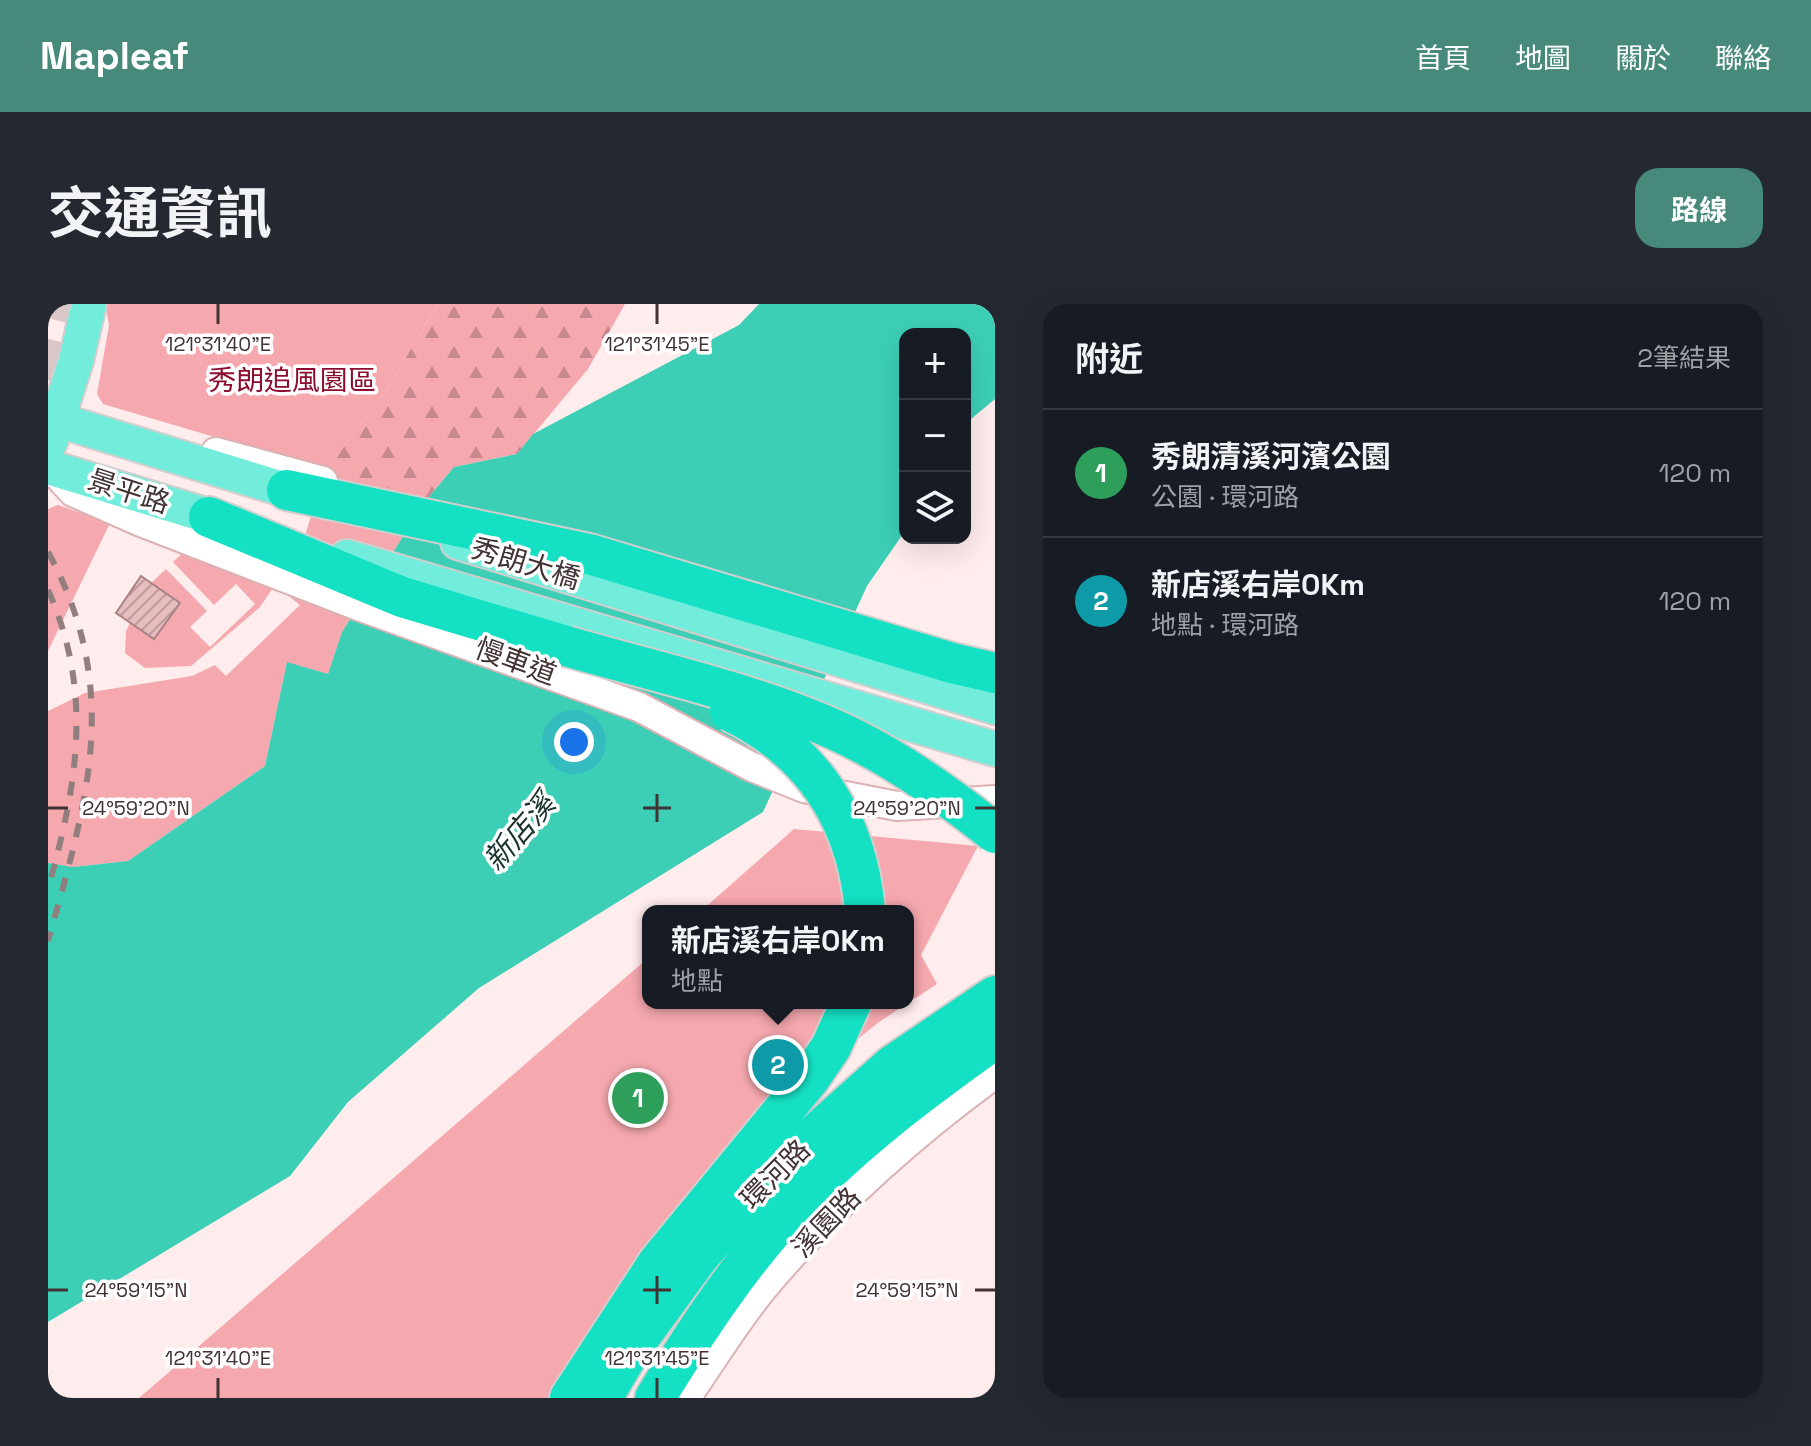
<!DOCTYPE html>
<html lang="zh-TW">
<meta charset="utf-8">
<style>
:root{--surface:#171b24;--page:#242831;--text:#f1f3f6;--muted:#9ea1a6;--line:#363941;--accent:#478a7c}
body{margin:0;font-family:"Space Grotesk","Noto Sans TC",sans-serif;background:var(--page);color:var(--text)}
.controls{position:absolute;right:24px;top:24px;display:grid;overflow:hidden;border-radius:16px;box-shadow:0 8px 32px #0002}
.controls button{width:72px;height:72px;display:grid;place-items:center;padding:0;border:0;border-bottom:2px solid var(--line);background:var(--surface);color:var(--text);font:40px sans-serif}
.you{position:absolute;left:526px;top:438px;width:28px;height:28px;margin:-20px;border:6px solid #fff;border-radius:50%;background:#1a73e8;box-shadow:0 0 0 12px #1a73e833}
.badge{display:grid;place-items:center;width:52px;height:52px;border-radius:50%;background:var(--accent);color:#fff;font-size:26px;font-weight:700}
.pin{position:absolute;translate:-50% -50%;border:4px solid #fff;box-shadow:0 2px 8px #0006}
.popup{position:absolute;left:594px;top:601px;width:272px;height:104px;box-sizing:border-box;display:grid;place-content:center;border-radius:16px;background:var(--surface);filter:drop-shadow(0 2px 6px #0005);font-size:26px;white-space:nowrap;color:var(--muted)}
.popup b{font-size:30px;color:var(--text)}
.popup::after{content:'';position:absolute;left:50%;top:100%;margin-left:-16px;border:16px solid transparent;border-top-color:var(--surface)}
.list{margin:0;padding:0;list-style:none}
h2{display:flex;justify-content:space-between;align-items:center;height:104px;margin:0;padding:0 32px;font-size:34px}
h2 small{font-size:26px;font-weight:400;color:var(--muted)}
.list li{display:grid;grid-template-columns:52px 1fr auto;gap:24px;align-items:center;box-sizing:border-box;height:128px;padding:0 32px;border-top:2px solid var(--line)}
.list b{display:block;font-size:30px;white-space:nowrap}
.list p{margin:0;font-size:26px;white-space:nowrap;color:var(--muted)}
.list em{font-size:26px;font-style:normal;color:var(--muted)}
.icon{flex:none;width:44px;height:44px;fill:none;stroke:currentColor;stroke-width:2;stroke-linecap:round;stroke-linejoin:round}
.map{position:relative;flex:none;width:947px;height:1094px;overflow:hidden;border-radius:24px}
header{display:flex;align-items:center;gap:48px;box-sizing:border-box;height:112px;padding:0 40px;background:var(--accent);color:#fff}
header strong{font-size:38px}
nav{display:flex;gap:44px;margin-inline-start:auto;font-size:28px}
.intro{display:flex;align-items:center;justify-content:space-between;box-sizing:border-box;height:192px;padding:0 48px}
h1{margin:0;font-size:56px}
.button{padding:20px 36px;border-radius:24px;background:var(--accent);color:#fff;font-size:28px;font-weight:700}
main{display:flex;gap:48px;padding:0 48px}
aside{flex:1;background:var(--surface);border-radius:24px;box-shadow:0 8px 32px #0002}
.map>svg:first-child{display:block}
.green{fill:#f5a8ae}
.forest{fill:url(#forest-firs)}
.water{fill:#3dcfb6}
.building{fill:url(#building-hatch);stroke:#aa8285;stroke-width:2}
.lines{fill:none;stroke-linecap:round;stroke-linejoin:round}
.highway-tunnel{stroke:#d9c7c8;stroke-width:40;stroke-dasharray:40 20;stroke-linecap:butt}
.minor-casing{stroke:#dbb1b4;stroke-width:32}
.major-casing{stroke:#d2cece;stroke-width:38}
.highway-casing{stroke:#d2cece;stroke-width:44}
.minor{stroke:#fff;stroke-width:28}
.major{stroke:#72eddb;stroke-width:34}
.highway{stroke:#14e1c3;stroke-width:40}
.rail{stroke:#917f80;stroke-width:6;stroke-dasharray:14 14;stroke-linecap:butt}
.highway-bridge-casing{stroke:#d2cece;stroke-width:44;stroke-linecap:butt}
.highway-bridge{stroke:#14e1c3;stroke-width:40}
.ticks{fill:none;stroke:#433233;stroke-width:3}
.labels{text-anchor:middle;dominant-baseline:central;stroke-width:7;stroke-linejoin:round;paint-order:stroke}
.park-label{font-size:28px;fill:#8c0c2f;stroke:#fff}
.street-label{font-size:28px;fill:#433233;stroke:#fff}
.water-label{font-size:30px;font-style:italic;fill:#1b332e;stroke:#fff}
.ticks-label{font-size:20px;text-anchor:middle;fill:#433233;stroke:#fff;stroke-width:7;stroke-linejoin:round;paint-order:stroke}
</style>
<header>
<strong>Mapleaf</strong>
<nav><a>首頁</a><a>地圖</a><a>關於</a><a>聯絡</a></nav>
</header>
<div class="intro"><h1>交通資訊</h1><a class="button">路線</a></div>
<main>
<div class="map">
<svg width="947" height="1094" viewBox="0 0 947 1094">
<defs>
<pattern id="forest-firs" width="22" height="20" patternUnits="userSpaceOnUse" patternTransform="scale(2)"><rect width="22" height="20" fill="#f5a8ae"/><path d="M5 1l3.5 6h-7zM16 11l3.5 6h-7z" fill="#c8898e"/></pattern>
<pattern id="building-hatch" width="6" height="6" patternUnits="userSpaceOnUse" patternTransform="scale(2)"><rect width="6" height="6" fill="#e7bdbf"/><path d="M-1 1l2-2M0 6l6-6M5 7l2-2" fill="none" stroke="#bd9a9c"/></pattern>
</defs>
<rect width="100%" height="100%" fill="#ffeced"/>
<!-- green -->
<path class="green" d="M57,0h333l-54,90 -57,75 100,30 -85,133 -14,42 -41,-11 -22,103 -137,95 -55,6 -25,-4v-152l37,-18 107,-17 23,-11 11,11 74,-71 -14,-11 40,-124 -223,-66 -6,-10 12,-69z
M10,201l52,18 -62,128v-142z
M135,249l91,33 -14,21 -69,59 -46,2 -20,-15 1,-22 4,-8 24,16 26,-36 -29,-20 15,-14 41,42 -17,16 20,20 45,-43 -19,-20 -22,21 -41,-43z
M746,525l184,17 -57,109 16,29 -58,38 -56,45 -265,331h-419l509,-440v45h260v-92h-207z"/>
<!-- forest -->
<path class="forest" d="M390,0h187l-37,65 -71,85 -63,13 -27,32 -101,-29 58,-76z"/>
<!-- water -->
<path class="water" d="M711,0h236v95l-30,25v-90h-60v197l-38,55 -104,226 -284,176 -131,114 -58,74 -242,146v-459l25,4 55,-6 137,-95 22,-104 41,12 14,-42 85,-133 27,-32 63,-13 16,-20 206,-109z"/>
<!-- building -->
<path class="building" d="M93,272l39,27 -26,36 -38,-26z"/>
<g class="lines">
<!-- highway-tunnel -->
<path class="highway-tunnel" d="M0,76l20,-76"/>
<defs>
<path id="minor" d="M168,148l107,29
M2,163l23,25 68,30 212,82 286,103 113,60 52,21 93,18 98,-6
M638,1094c25,-36 49,-76 77,-110 68,-81 147,-152 232,-214"/>
<path id="major" d="M0,113l264,81
M2,138l26,-81 13,-57
M0,163l187,57
M410,238l537,165
M299,253l648,192"/>
<path id="highway" d="M239,186l302,64 363,109 43,10
M161,213l193,80 164,49
M522,1094l88,-135 152,-185 21,-31 20,-44
M554,1094l29,-49 68,-93 75,-85 119,-106 102,-69
M607,1094c41,-67 85,-134 139,-192 59,-64 131,-117 201,-167"/>
</defs>
<!-- minor casing -->
<use href="#minor" class="minor-casing"/>
<!-- major casing -->
<use href="#major" class="major-casing"/>
<!-- highway casing -->
<use href="#highway" class="highway-casing"/>
<!-- minor -->
<use href="#minor" class="minor"/>
<!-- major -->
<use href="#major" class="major"/>
<!-- highway -->
<use href="#highway" class="highway"/>
<!-- rail -->
<path class="rail" d="M0,248c75,138 39,250 0,389
M0,286c46,103 29,195 0,299"/>
<defs>
<path id="highway-bridge" d="M518,342c92,27 202,50 286,92 52,26 98,59 143,95
M682,407c83,40 127,108 135,200"/>
</defs>
<!-- highway-bridge casing -->
<use href="#highway-bridge" class="highway-bridge-casing"/>
<!-- highway-bridge -->
<use href="#highway-bridge" class="highway-bridge"/>
</g>
<!-- ticks -->
<path class="ticks" d="M170,0v20M609,0v20M609,490v28M0,504h20M595,504h28M927,504h20M609,972v28M0,986h20M595,986h28M927,986h20M170,1074v20M609,1074v20"/>
<g class="labels">
<!-- park labels -->
<g class="park-label">
<text x="244" y="76">秀朗追風園區</text>
</g>
<!-- street labels -->
<g class="street-label">
<text transform="translate(81 187) rotate(18)">景平路</text>
<text transform="translate(478 259) rotate(17)">秀朗大橋</text>
<text transform="translate(468 357) rotate(20)">慢車道</text>
<text transform="translate(727 870) rotate(-45)">環河路</text>
<text transform="translate(778 918) rotate(-46)">溪園路</text>
</g>
<!-- water labels -->
<g class="water-label">
<text transform="translate(471 528) rotate(-49)">新店溪</text>
</g>
</g>
<g class="ticks-label">
<text x="170" y="47">121°31'40"E</text>
<text x="609" y="47">121°31'45"E</text>
<text x="88" y="511">24°59'20"N</text>
<text x="859" y="511">24°59'20"N</text>
<text x="88" y="993">24°59'15"N</text>
<text x="859" y="993">24°59'15"N</text>
<text x="170" y="1061">121°31'40"E</text>
<text x="609" y="1061">121°31'45"E</text>
</g>
</svg>
<div class="controls">
<button>+</button>
<button>−</button>
<button><svg class="icon" aria-label="layers" viewBox="0 0 24 24"><path d="M12 4l9 5-9 5-9-5zM3 14l9 5 9-5"/></svg></button>
</div>
<div class="you"></div>
<div class="pin badge" style="left:590px;top:794px;background:#2e9e5b">1</div>
<div class="pin badge" style="left:730px;top:761px;background:#0f9aa8">2</div>
<div class="popup"><b>新店溪右岸0Km</b>地點</div>
</div>
<aside>
<h2>附近<small>2筆結果</small></h2>
<ul class="list">
<li><span class="badge" style="background:#2e9e5b">1</span><div><b>秀朗清溪河濱公園</b><p>公園 · 環河路</p></div><em>120 m</em></li>
<li><span class="badge" style="background:#0f9aa8">2</span><div><b>新店溪右岸0Km</b><p>地點 · 環河路</p></div><em>120 m</em></li>
</ul>
</aside>
</main>
